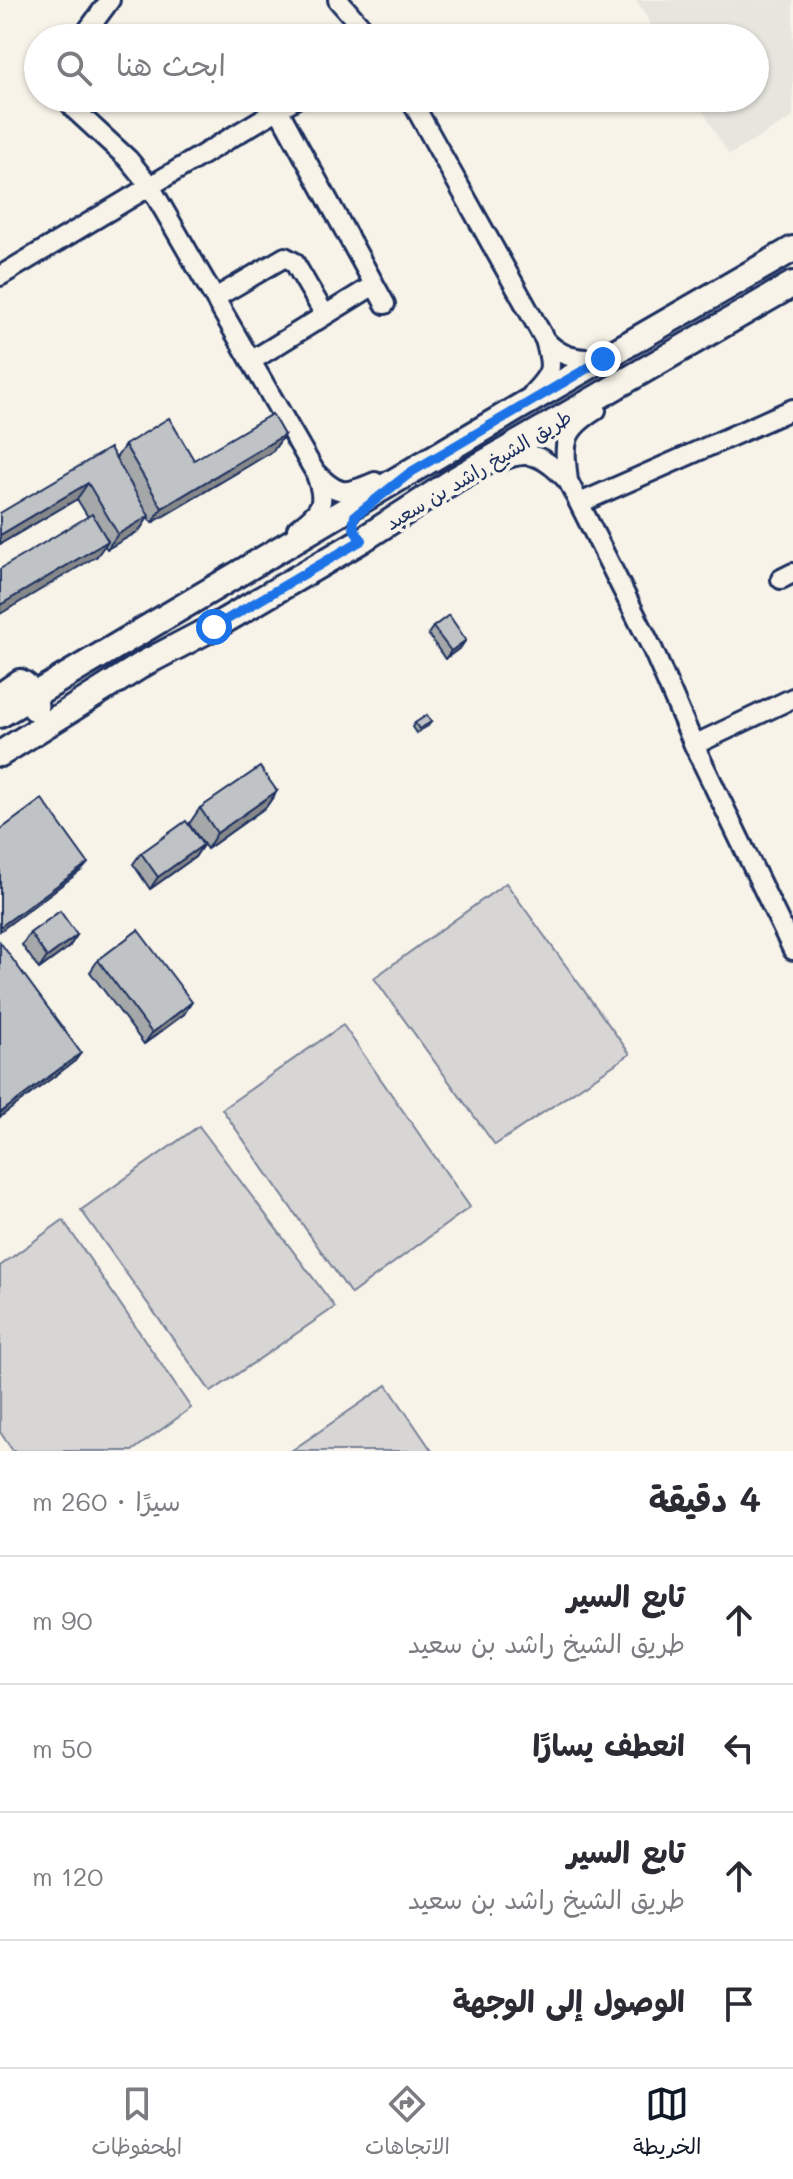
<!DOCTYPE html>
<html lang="ar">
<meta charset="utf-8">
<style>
:root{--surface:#fff;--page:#f7f7f7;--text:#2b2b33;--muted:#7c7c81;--line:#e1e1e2;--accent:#111827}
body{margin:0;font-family:Mali,"Playpen Sans Arabic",sans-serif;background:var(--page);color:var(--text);direction:rtl}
.stop{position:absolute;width:24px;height:24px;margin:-18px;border:6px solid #1a73e8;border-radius:50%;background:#fff}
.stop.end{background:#1a73e8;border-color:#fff;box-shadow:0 2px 8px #0008}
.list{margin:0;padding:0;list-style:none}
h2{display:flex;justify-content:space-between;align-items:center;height:104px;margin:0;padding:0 32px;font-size:34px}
h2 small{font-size:26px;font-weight:400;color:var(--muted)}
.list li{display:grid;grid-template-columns:52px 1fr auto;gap:24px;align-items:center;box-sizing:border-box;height:128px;padding:0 32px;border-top:2px solid var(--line)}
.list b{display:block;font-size:30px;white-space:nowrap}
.list p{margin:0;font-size:26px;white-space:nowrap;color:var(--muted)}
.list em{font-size:26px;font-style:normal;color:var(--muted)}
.icon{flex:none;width:44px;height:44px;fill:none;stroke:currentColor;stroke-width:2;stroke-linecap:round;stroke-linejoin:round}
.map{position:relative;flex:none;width:793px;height:1451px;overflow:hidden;direction:ltr}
.search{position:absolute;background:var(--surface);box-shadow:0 2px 6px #0004;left:24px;right:24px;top:24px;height:88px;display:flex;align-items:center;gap:20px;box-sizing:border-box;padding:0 28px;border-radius:44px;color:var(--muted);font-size:30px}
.sheet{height:616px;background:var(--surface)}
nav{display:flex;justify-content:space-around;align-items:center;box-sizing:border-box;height:112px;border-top:2px solid var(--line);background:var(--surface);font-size:22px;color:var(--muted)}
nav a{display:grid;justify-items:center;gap:4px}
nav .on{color:var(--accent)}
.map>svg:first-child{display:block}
.built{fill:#e6e5de}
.green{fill:#d7d6d4;stroke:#798299;stroke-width:2}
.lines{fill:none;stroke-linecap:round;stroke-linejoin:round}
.minor-casing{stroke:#1b2f5e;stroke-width:24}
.major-casing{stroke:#1b2f5e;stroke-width:30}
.minor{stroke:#f7f3e8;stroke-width:18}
.major{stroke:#f7f3e8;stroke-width:24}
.wall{fill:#a5a8a9;stroke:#1b2f5e;stroke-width:2}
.shaded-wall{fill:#86888a;stroke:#1b2f5e;stroke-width:2}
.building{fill:#c0c3c5;stroke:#1b2f5e;stroke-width:2}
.route{stroke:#1a73e8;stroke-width:10}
.labels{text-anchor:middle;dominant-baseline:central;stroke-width:8;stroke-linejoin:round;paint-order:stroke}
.street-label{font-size:20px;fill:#1b2f5e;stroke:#f7f3e8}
</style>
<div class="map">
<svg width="793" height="1451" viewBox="0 0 793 1451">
<rect width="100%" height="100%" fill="#f7f3e8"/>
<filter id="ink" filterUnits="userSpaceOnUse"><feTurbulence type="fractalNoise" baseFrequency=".0125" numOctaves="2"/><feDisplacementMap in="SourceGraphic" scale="16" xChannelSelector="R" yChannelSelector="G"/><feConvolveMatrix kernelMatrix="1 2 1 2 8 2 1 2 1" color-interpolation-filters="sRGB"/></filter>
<g filter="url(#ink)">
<!-- built -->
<path class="built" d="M636,0h157v117l-64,38 -34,-57h60v-60h-96z"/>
<!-- green -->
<path class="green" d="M506,883l124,171 -135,91 -121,-167z
M343,1025l127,182 -119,87 -129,-185z
M199,1126l136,181 -124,85 -130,-182z
M63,1220l128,188 -59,43h-119l-13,-19v-166z
M387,1385l45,66h-141z"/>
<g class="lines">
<defs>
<path id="minor" d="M338,0l33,38
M82,38l28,-38
M66,98l10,13 52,48 22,27 165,286c12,31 8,37 -18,57
M410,98l135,242c8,28 8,32 -12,53
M278,109l107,195
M0,276l297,-178
M215,298l70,-41 9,5 31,53
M545,340c15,17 32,20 55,19
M251,361l123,-76
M499,462c31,-16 48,-3 69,19l85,169 41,95 99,205
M317,474c23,23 30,20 58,8
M568,481c-4,-37 -7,-50 28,-71
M580,503l213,-94
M781,579l12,-6
M694,745l99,-47"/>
<path id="major" d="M0,696l20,-14c9,4 17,17 15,26
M0,715l521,-309 272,-157
M0,754l145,-91 69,-36 148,-87 94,-61 337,-195"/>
</defs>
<!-- minor casing -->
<use href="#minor" class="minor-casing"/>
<!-- major casing -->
<use href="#major" class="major-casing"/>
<!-- minor -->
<use href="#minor" class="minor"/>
<!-- major -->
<use href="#major" class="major"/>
</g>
<!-- wall -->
<path class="wall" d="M284,435l-11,16 -121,72 -4,-6 -9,14 -32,18 -3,-4 -7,11 -9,-39 -11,-18 -77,45 116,-86 9,-13 69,15z
M433,627l28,20 -16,12 -17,-25z
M431,722l-3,4 -12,7 -4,-6 3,-4z
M277,791l-11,16 -59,42 -18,-25 11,-16z
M203,845l-8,12 -45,32 -17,-25 8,-11z
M30,933l47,2 -8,12 -30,22 -17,-24z
M98,960l86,54 -40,30 -54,-72z"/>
<!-- shaded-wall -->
<path class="shaded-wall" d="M284,435l-11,16 -121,72 10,-15z
M88,483l-11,16 -77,45v-9z
M149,516l-10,15 -32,18 11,-15z
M108,541l-11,15 -97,58v-9z
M466,640l-5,7 -16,12 6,-8z
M277,791l-11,16 -59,42 10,-16z
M203,845l-8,12 -45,32 8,-12z
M88,863l-6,7 -82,61v-4z
M77,935l-8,12 -30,22 8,-12z
M192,1002l-8,12 -40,30 8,-11z
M81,1053l-6,8 -75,56v-4z"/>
<!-- building -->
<path class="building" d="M272,414l12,21 -122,73 -37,-63 44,-27 25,42z
M110,448l39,68 -31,18 -30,-51 -88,52v-22z
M92,514l16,27 -108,64v-36z
M449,615l17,25 -15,11 -18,-24z
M427,715l4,7 -12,7 -4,-6z
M260,767l17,24 -60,42 -17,-25z
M42,799l46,64 -88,64v-97z
M186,821l17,24 -45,32 -17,-24z
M60,911l17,24 -30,22 -17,-24z
M138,930l54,72 -40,31 -54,-73z
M0,942l81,111 -81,60z"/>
</g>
<g class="lines" filter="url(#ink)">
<!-- route -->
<path class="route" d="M214,627l148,-87c-8,-8 -10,-14 -7,-24l56,-44 192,-113"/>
</g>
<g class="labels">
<!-- street labels -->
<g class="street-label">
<text transform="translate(478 469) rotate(-31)">طريق الشيخ راشد بن سعيد</text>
</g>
</g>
</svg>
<div class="stop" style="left:214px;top:627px"></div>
<div class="stop end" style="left:603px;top:359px"></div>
<div class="search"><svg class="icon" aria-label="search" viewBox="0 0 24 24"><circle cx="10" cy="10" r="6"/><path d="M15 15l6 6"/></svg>ابحث هنا</div>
</div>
<section class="sheet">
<h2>4 دقيقة<small>سيرًا · 260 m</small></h2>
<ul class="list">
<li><svg class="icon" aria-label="ahead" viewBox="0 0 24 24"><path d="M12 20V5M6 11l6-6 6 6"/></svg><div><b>تابع السير</b><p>طريق الشيخ راشد بن سعيد</p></div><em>90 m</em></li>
<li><svg class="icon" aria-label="left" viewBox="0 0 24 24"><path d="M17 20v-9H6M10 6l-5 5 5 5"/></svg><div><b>انعطف يسارًا</b></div><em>50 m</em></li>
<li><svg class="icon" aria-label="ahead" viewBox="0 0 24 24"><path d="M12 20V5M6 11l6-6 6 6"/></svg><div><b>تابع السير</b><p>طريق الشيخ راشد بن سعيد</p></div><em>120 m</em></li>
<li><svg class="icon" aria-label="arrive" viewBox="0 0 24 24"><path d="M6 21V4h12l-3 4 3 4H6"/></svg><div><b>الوصول إلى الوجهة</b></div></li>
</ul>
</section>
<nav>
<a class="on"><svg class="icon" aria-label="map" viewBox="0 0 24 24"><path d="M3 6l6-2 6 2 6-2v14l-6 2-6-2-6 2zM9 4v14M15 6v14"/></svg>الخريطة</a>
<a><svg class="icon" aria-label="directions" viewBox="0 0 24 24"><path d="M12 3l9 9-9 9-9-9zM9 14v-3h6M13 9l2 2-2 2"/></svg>الاتجاهات</a>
<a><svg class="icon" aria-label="saved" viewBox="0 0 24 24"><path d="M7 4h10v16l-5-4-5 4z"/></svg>المحفوظات</a>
</nav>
